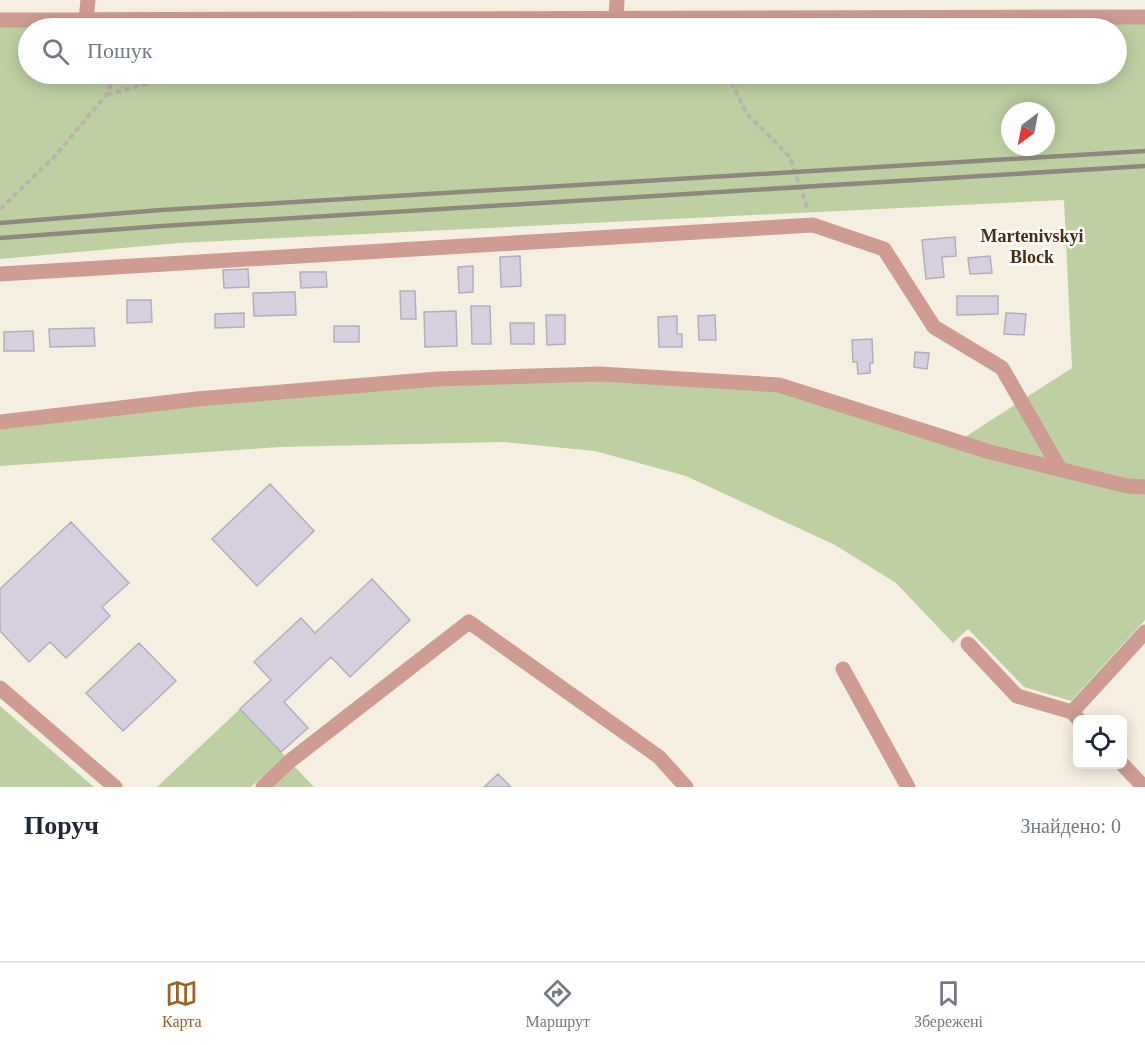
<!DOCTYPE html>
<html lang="uk">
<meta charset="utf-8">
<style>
:root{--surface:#fff;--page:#f2f2f3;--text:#1f2937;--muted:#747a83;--line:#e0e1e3;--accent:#9d6123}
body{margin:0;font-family:Georgia,serif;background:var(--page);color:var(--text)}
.controls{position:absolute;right:18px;bottom:18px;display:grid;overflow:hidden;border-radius:9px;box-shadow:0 3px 15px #0003}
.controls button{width:54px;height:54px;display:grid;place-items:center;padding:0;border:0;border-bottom:2px solid var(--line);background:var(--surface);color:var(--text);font:30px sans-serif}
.compass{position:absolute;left:1001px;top:102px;width:54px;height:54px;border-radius:50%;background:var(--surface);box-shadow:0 3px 15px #0003;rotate:212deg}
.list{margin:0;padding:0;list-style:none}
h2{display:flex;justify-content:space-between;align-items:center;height:78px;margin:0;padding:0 24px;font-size:26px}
h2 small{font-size:20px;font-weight:400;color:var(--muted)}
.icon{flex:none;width:33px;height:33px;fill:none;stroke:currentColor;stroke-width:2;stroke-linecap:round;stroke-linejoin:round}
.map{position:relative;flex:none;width:1145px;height:787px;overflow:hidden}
.search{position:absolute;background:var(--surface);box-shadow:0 3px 15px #0003;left:18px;right:18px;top:18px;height:66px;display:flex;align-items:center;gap:15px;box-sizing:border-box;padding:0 21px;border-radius:33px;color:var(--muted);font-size:22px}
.sheet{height:174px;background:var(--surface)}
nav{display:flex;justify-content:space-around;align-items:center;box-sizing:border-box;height:84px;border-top:2px solid var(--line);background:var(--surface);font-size:16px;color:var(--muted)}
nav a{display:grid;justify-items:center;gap:3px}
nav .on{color:var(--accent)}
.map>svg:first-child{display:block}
.green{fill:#bed0a2;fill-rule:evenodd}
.building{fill:#d6d0de;stroke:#b4aebc;stroke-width:1.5}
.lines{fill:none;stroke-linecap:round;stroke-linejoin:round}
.path{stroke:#bab5a9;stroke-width:4;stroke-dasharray:6 3;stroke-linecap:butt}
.minor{stroke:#ce9c93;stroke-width:15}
.rail{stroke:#8d897f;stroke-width:4.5}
.labels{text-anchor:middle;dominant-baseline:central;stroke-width:5;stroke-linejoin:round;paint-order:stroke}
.neighbourhood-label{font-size:18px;font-weight:bold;fill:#4b2d10;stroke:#fff}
</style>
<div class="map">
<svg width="1145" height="787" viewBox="0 0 1145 787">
<rect width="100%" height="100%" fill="#f5efe1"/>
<!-- green -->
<path class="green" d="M1145,17v603l-74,81 -47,-14 -56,-58 -15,14 -57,-60 -61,-38 -149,-69 -91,-25 -91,-9 -224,5 -280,19v-38l200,-23 237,-21 164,-4 176,11 174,55 121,-78 -8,-168 -885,43 -179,16v-239zM28,28h1088v46h-1088zM1010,111h36v36h-36z
M0,706l94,81h-94z
M240,709l45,47 -34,31h-94z
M295,767l19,20h-40z"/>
<!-- building -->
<path class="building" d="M53,74h43v2h-43z
M955,237l1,19 -14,1 2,20 -18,2 -4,-39z
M520,256l1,30 -20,1 -1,-30z
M990,256l2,17 -22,1 -2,-16z
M473,266v26l-14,1 -1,-26z
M248,269l1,18 -25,1 -1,-18z
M300,272h26l1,15 -26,1z
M400,291h15l1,28h-15z
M295,292l1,23 -42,1 -1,-23z
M957,296h41v18l-41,1z
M127,300h24l1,22 -25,1z
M471,306h19l1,38h-19z
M456,311l1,35 -32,1 -1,-35z
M244,313v14l-29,1v-14z
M1006,313l20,1 -2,21 -20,-1z
M546,315h19v29l-18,1z
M715,315l1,25h-17l-1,-24z
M677,316v18h5v13h-23l-1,-30z
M510,323h24v21h-23z
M334,326h25v16h-25z
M94,328l1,18 -45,1 -1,-18z
M33,331l1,20h-30v-19z
M872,339l1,24h-3v10l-12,1 -1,-12h-4l-1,-22z
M915,352l14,1 -2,16 -13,-2z
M270,484l44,47 -57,55 -45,-47z
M71,522l58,61 -27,24 8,9 -44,42 -16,-16 -21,20 -29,-31v-42z
M372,579l38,41 -60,57 -19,-20 -47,45 24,26 -27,24 -41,-43 31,-29 -17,-18 47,-44 14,15z
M139,643l37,38 -53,50 -37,-38z
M498,774l13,13h-27z"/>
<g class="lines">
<!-- path -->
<path class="path" d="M727,74l20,40 43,43 18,53
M107,95l75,-21
M0,209l55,-53 51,-61 10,-21"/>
<!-- minor -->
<path class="minor" d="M616,19l1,-19
M0,20l1145,-3
M86,20l2,-20
M0,274l813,-49 71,24 50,78 68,41 58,101
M0,422l197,-23 241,-20 162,-5 179,11 211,67 137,34 18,1
M968,644l49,52 55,16 7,8
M843,669l65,118
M0,688l115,99
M1072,712l73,-80
M1122,764l22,23
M263,787l27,-26 179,-139 190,135 27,30"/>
<!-- rail -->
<path class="rail" d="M0,223l161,-13 984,-59
M0,238l162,-12 983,-60"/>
</g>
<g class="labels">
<!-- neighbourhood labels -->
<g class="neighbourhood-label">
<text x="1032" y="236">Martenivskyi<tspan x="1032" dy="21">Block</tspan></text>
</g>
</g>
</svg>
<div class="controls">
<button><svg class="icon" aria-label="locate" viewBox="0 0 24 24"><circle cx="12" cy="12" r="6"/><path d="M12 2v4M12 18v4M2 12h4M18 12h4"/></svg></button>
</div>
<svg class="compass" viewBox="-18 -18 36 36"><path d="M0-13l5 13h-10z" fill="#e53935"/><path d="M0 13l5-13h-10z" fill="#747a83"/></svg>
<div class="search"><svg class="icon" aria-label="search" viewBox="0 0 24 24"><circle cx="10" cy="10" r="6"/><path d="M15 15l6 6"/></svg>Пошук</div>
</div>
<section class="sheet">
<h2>Поруч<small>Знайдено: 0</small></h2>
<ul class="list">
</ul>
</section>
<nav>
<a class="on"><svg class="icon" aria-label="map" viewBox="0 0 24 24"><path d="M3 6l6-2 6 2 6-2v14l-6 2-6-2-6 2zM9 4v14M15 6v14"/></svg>Карта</a>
<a><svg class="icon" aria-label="directions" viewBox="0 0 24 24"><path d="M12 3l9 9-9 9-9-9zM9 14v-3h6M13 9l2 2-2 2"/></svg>Маршрут</a>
<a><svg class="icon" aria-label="saved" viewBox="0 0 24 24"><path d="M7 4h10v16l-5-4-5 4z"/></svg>Збережені</a>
</nav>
